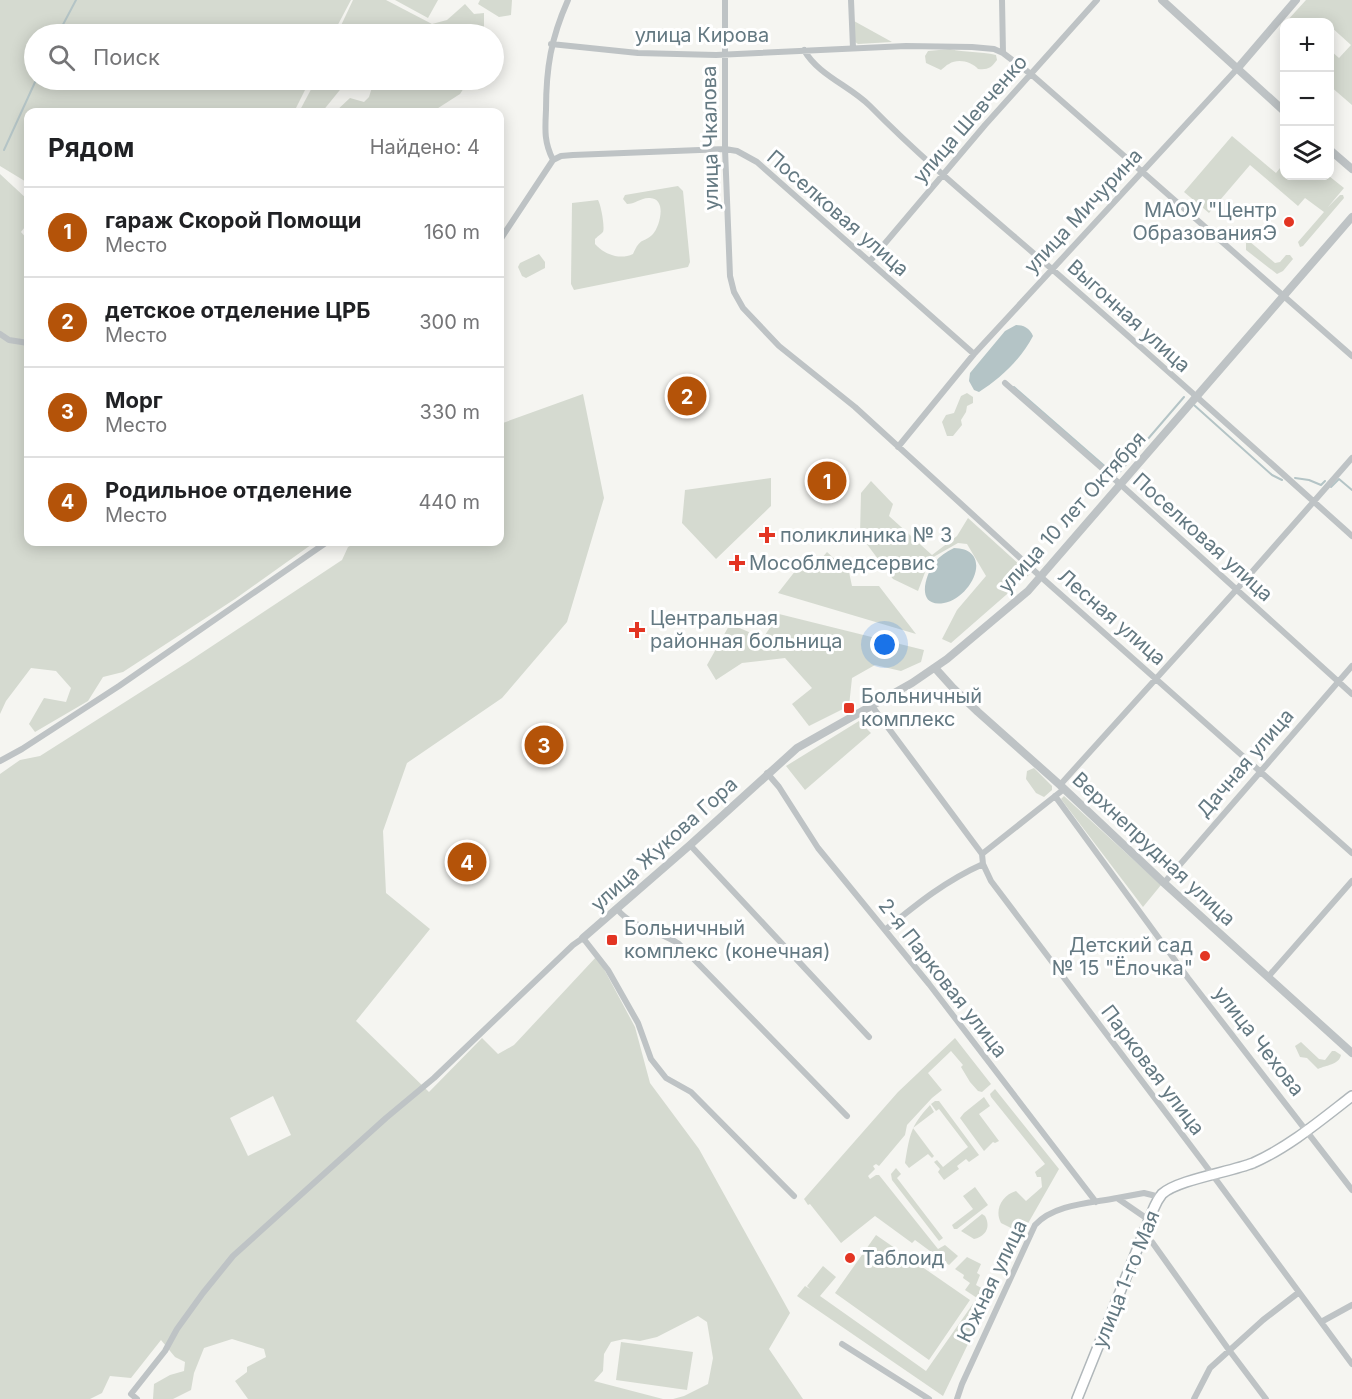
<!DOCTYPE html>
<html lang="ru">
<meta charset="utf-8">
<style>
:root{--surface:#fff;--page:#f6f6f6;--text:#202124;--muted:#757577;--line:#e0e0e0;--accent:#b45309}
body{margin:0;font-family:Inter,sans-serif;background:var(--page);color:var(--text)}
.controls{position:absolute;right:18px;top:18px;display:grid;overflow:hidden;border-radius:12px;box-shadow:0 3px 15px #0003}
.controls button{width:54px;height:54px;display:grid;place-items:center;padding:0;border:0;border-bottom:2px solid var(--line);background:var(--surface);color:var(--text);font:30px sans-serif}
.you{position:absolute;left:885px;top:645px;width:21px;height:21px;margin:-15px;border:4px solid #fff;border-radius:50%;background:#1a73e8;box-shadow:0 0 0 9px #1a73e833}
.badge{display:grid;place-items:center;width:39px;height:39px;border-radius:50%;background:var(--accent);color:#fff;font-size:20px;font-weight:700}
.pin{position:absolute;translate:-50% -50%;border:3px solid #fff;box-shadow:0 2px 6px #0006}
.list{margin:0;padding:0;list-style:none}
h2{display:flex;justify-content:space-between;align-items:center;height:78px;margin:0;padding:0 24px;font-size:26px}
h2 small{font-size:20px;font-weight:400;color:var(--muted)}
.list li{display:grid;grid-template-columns:39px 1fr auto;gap:18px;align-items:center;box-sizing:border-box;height:90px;padding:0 24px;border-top:2px solid var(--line)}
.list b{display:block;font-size:22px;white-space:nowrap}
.list p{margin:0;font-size:20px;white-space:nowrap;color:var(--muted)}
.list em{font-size:20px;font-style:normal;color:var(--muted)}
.icon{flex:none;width:33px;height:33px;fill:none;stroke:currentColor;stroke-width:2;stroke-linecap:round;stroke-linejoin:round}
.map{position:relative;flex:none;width:1352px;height:1399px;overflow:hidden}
.search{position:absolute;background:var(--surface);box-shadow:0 3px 15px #0003;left:24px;top:24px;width:480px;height:66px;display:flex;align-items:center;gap:15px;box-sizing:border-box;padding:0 21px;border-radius:33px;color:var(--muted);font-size:22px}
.panel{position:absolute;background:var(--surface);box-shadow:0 3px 15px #0003;left:24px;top:108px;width:480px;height:438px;border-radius:12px}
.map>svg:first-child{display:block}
.green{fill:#d5dad0;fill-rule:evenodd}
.water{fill:#b4c4c6}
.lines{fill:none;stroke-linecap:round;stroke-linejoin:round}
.stream{stroke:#b4c4c6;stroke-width:2}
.secondary-casing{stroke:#b0b7ba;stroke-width:12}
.minor{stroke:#bec3c5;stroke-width:6}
.tertiary{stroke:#bec3c5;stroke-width:8}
.secondary{stroke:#fff;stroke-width:9}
.poi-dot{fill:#e33523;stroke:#fff;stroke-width:2}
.labels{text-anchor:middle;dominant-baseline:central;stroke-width:6;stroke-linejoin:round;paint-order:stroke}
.street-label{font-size:20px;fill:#647982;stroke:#fff}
.poi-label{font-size:20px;fill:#647982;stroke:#fff;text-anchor:start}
</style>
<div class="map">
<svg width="1352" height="1399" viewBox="0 0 1352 1399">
<rect width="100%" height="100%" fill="#f5f5f1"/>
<!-- green -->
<path class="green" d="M0,0h351l-18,34h-299v46h276l-16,32h-266v71l-28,-17z
M353,0h33l46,24 15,-4 18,-16 9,10 10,-1v21h-147z
M395,0h43l-10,18z
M480,0h32l-1,15 -12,2 -21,-13z
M1306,0h46v105l-22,-19v-36l9,8 12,-13 -21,-19v-4h-44z
M854,21l38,21 -34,2 -3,-2z
M950,49c15,4 30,2 46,6l1,5c-6,8 -9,10 -19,9 -6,-7 -20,-11 -29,-5 -3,1 -5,4 -8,6l-15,-7 -1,-7 3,-5z
M316,80h32l-26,32h-23z
M383,80h86l-9,14 -28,18h-97l15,-14 14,4 5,-5 4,-13z
M1232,136l44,37 8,-10v13h45l15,12 -16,19 12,-12h3l1,3 -41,48 -3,1 -2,-5 26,-30 -19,-14 -7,8 -48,-41 -41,48 -25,-21z
M0,174l28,26v23l-7,9 7,8v302h287l-80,57 -112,73 -20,5 -15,24 -53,31 -6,-8 15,-26 22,4 5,-14 -15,-17 -25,-3 -25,33 -6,13z
M678,186l5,5 7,71 -2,5 -114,23 -3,-6 1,-81 26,-3c3,5 7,27 5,32 -1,1 -7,6 -8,7v5c10,11 25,16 38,10 8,-18 10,-10 20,-20 6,-6 15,-35 -3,-36 -8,-1 -15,6 -23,6l-4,-5 2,-4z
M1249,241l26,22 5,-1 6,-7h4l3,4 -10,12 -6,3 -31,-24v-7z
M539,254l6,8v6l-19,10 -4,-2 -4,-9 2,-4z
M967,393l6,4v6l-6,3 -1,6 -5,8 1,5 -9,11h-6l-5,-14 4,-7 8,-2 7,-17z
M583,394l21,104 -37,124 -65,76 -95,65 -24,68 3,62 44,36 -74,92 73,71 53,-54 16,16 16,-9 83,-89 38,71 15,56 49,66 91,164 -21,36 34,50h-130l11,-3 24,-12 5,-26 -6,-36 -9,-6 -41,21 -17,4 -16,-2 -13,3 -7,12 -1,17 -9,10 69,18h-415l-13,-18 12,-9v-5l19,-10 -2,-8 -32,-10 -28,9 -10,25 -3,17 -18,9h-20l1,-15 16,-9 14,-4 1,-9 -10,-5 -14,-17 -30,38 -21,-2 -8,17 -12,6h-90v-625l20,-14 20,-4 148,-94 154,-102 6,-13 10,-5h142v-118zM273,1096l18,39 -43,21 -18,-38z
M771,478v28l-55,53 -34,-36 3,-33z
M871,481l22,23 -4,12 43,39 25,-19 11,-18 62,56 -79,69 -9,-4 15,-29 29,-34 -19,-32 -9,-1 -28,16 -12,32 -25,-12 -33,-44 1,-42z
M827,552l22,20 3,14h27l37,48 -138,-41 18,-23 19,-4z
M779,614l145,36 -3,12 -20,9 -26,-6 -23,13 -3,28 -40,20 -17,-22 20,-16 -27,-30 -43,5 -26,17 -9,-15 23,-41 33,14z
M859,721l12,12 -66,57 -19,-24z
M1034,768l18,18v4l-8,7 -8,-4 -10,-14 1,-8z
M1064,796l97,89 -18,22 -82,-108z
M955,1038l36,46 -9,8 -4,-1 -8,-9 -9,-15 2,-2 -12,-14 -23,22 14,17 -10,8 -25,27 -2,10 -26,31 -3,-2 -3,2 2,3 -7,7 2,3 6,-4h3l59,74 7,-4 13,11 -9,9 -34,-25 -3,3 -37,-27 -34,27 -31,-39 -2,1 -4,-6 94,-107z
M1301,1042l18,17 6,1 7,-9h3l6,4c-2,10 -15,10 -23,14l-11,-11 -7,-1 -5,-11z
M995,1089l64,80 -37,65 -4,-2 4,-8 -5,-3 -6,7 -10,-5c-7,-13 1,-28 15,-32l10,10 16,-14 -1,-10h-4l-2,-5 10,-8 -54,-67 -1,-3z
M984,1097l6,9 -11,8 20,27 -4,2 -2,-1 -9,9 -24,-33 4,-5z
M935,1101h4l40,54 -10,7 -3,-3 -9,7 2,3 -15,11 -6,-8 2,-3 -6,-7 3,-2 6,7 25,-20 -29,-38 -3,2 -5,-7z
M930,1105l4,7 -21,16 21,28 -2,2 -4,-4 -19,14 -4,-5c5,-29 5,-36 25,-58z
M896,1168l5,6 -4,4 46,60 -4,3 -47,-61 -1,-6z
M975,1187l13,18 -31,24h-3l-2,-4 21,-16 -10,-13z
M982,1214l3,2c6,11 1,20 -11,23l-13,-8z
M876,1235l94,65 -41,60 -94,-67z
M967,1257l14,7 -4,9 3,2 -4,10 16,9 -49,102 -146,-100 8,-10 5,3 -3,-3 16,-20 13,11 -16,19 106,75 51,-73 -12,-8 5,-7 -7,-5 1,-3 -9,-6z
M621,1342l72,10 -6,38 -71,-10z"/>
<!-- water -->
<path class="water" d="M1016,325c7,0 14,3 17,11 -11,22 -33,43 -54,56l-5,-2 -5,-9 1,-8 35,-42z
M954,548c41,1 18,50 -10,55 -29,5 -19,-28 -9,-41 5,-6 11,-10 19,-14z"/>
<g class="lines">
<!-- stream -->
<path class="stream" d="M58,34l18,-34
M4,150l32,-70
M1014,387l102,89 68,-79
M1194,405l78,70 10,5
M1295,478l14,2 12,5 4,-4
M1331,487l8,-8 13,11"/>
<defs>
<path id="secondary" d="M1077,1399l76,-189c2,-5 5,-11 9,-16 15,-14 68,-22 91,-31 36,-16 68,-43 99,-67"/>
</defs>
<!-- secondary casing -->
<use href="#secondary" class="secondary-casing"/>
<!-- minor -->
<path class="minor" d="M725,0v149l5,127 4,16 9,16 36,38 76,61 186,170 311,276
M851,0l2,48
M1002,0l1,53
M551,44l87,9 78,2 190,-9 66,1 22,2 9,4 29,22 320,281
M804,50c14,25 46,36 66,56 57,58 121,110 183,164 100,87 200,177 299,266
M553,160l8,-4 12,-1 152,-6 12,2 20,11 217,192
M553,160c-9,-18 -8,-30 -7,-50 0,-42 5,-72 22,-110
M500,240l53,-80
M870,261l115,-136 112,-125
M0,334l9,6 19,3
M1005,383l115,101 232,210
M898,447l76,-93 263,-285
M872,706l110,148 1,10 8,17 212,281 149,202
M0,761l22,-12 97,-63 208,-144
M767,773l12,14 39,61 111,136 167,218
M1060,785l177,-196 115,-131
M1055,796l133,182 164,212
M690,845l179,192
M982,854l82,-65
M1164,883l188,-217
M617,909c16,20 42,21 62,35l168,172
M885,930c32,-26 60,-49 98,-66
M1268,977l84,-96
M1149,1220l-32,-22 27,-5 16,4
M1142,1237l10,5 77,108 37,49
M1321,1322l31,-17
M842,1344l87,55
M137,1399l-6,-5 34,-43 12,-22 26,-36 30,-37 153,-138 48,-40 139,-133 10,-7 25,32 30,53 13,36 15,19 25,14 103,104
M957,1399l5,-15 73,-159c19,-21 56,-22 82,-27
M1194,1399l16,-31 53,-48 35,-27"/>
<!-- tertiary -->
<path class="tertiary" d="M1162,0l122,111
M1237,69l59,-69
M1330,150l22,19
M935,668l18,20 25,24 82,73 104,98 188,170
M583,938l107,-93 107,-97 115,-65 35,-24 81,-68 324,-374"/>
<!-- secondary -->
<use href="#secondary" class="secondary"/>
</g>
<!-- markers -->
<g class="poi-dot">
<circle cx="1289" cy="222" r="6"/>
<path d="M764 526h6v6h6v6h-6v6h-6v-6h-6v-6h6z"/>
<path d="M734 554h6v6h6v6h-6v6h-6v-6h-6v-6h6z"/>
<path d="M634 621h6v6h6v6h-6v6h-6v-6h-6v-6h6z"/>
<rect x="843" y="702" width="12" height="12" rx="3"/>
<rect x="606" y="934" width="12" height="12" rx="3"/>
<circle cx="1205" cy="956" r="6"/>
<circle cx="850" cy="1258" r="6"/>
</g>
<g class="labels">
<!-- street labels -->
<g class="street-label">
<text x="702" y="35">улица Кирова</text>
<text transform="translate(970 119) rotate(-49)">улица Шевченко</text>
<text transform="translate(710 138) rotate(-91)">улица Чкалова</text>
<text transform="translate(1083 211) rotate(-47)">улица Мичурина</text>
<text transform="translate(838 213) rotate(41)">Поселковая улица</text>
<text transform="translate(1129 316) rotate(42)">Выгонная улица</text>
<text transform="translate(1072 512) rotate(-48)">улица 10 лет Октября</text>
<text transform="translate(1203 537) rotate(42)">Поселковая улица</text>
<text transform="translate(1112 617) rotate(41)">Лесная улица</text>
<text transform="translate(1245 763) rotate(-49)">Дачная улица</text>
<text transform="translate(664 844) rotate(-42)">улица Жукова Гора</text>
<text transform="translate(1154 849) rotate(43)">Верхнепрудная улица</text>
<text transform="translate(943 978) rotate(52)">2-я Парковая улица</text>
<text transform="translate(1259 1041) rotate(52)">улица Чехова</text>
<text transform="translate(1153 1070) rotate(53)">Парковая улица</text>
<text transform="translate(1126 1279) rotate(-68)">улица 1-го Мая</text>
<text transform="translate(992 1281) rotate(-64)">Южная улица</text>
</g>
<!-- poi labels -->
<g class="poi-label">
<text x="1277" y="210" text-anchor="end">МАОУ "Центр<tspan x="1277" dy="23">ОбразованияЭ</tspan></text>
<text x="780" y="535">поликлиника № 3</text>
<text x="749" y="563">Мособлмедсервис</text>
<text x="650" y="618">Центральная<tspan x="650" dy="23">районная больница</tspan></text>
<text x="861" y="696">Больничный<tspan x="861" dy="23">комплекс</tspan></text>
<text x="624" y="928">Больничный<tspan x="624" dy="23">комплекс (конечная)</tspan></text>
<text x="1193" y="945" text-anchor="end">Детский сад<tspan x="1193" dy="23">№ 15 "Ёлочка"</tspan></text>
<text x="862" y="1258">Таблоид</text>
</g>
</g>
</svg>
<div class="controls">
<button>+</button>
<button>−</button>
<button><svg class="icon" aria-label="layers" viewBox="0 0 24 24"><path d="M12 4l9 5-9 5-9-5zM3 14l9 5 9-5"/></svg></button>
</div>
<div class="you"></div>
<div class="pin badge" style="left:827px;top:481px">1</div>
<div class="pin badge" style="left:687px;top:396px">2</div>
<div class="pin badge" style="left:544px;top:745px">3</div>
<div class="pin badge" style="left:467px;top:862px">4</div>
<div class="search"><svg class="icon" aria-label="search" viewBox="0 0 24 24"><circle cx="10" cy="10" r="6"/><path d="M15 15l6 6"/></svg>Поиск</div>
<section class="panel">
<h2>Рядом<small>Найдено: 4</small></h2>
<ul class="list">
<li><span class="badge">1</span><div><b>гараж Скорой Помощи</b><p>Место</p></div><em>160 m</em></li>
<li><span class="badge">2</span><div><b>детское отделение ЦРБ</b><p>Место</p></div><em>300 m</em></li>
<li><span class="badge">3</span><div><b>Морг</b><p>Место</p></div><em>330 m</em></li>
<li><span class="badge">4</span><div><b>Родильное отделение</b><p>Место</p></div><em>440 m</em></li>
</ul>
</section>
</div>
